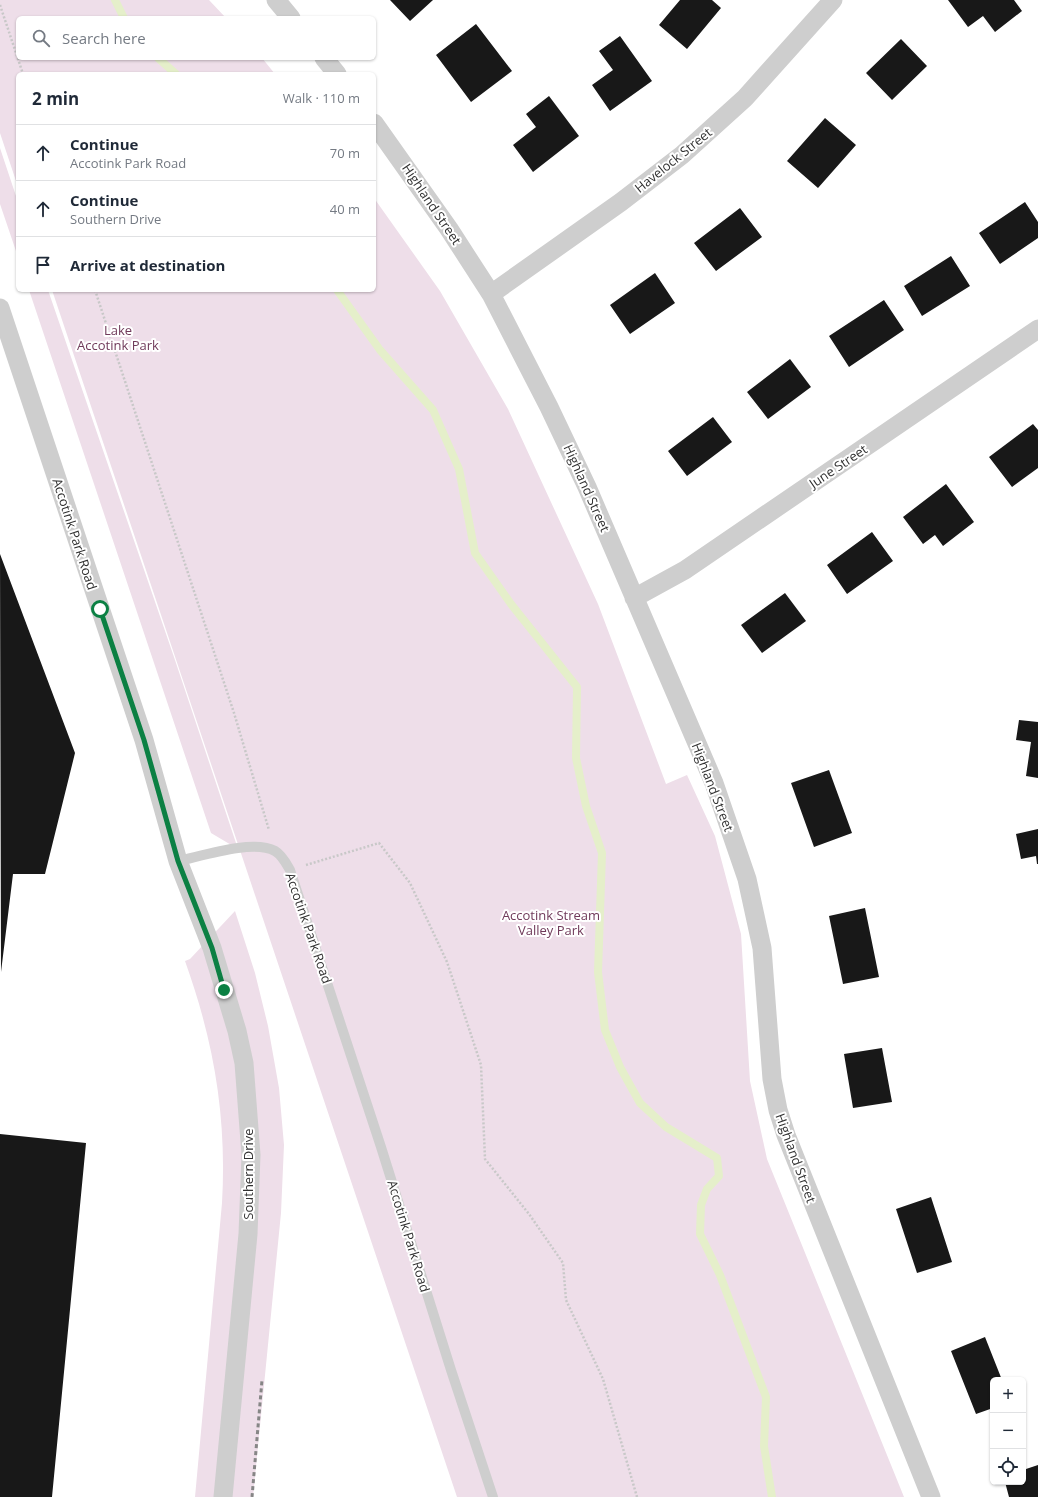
<!DOCTYPE html>
<meta charset="utf-8">
<style>
:root{--surface:#fff;--page:#f6f6f7;--text:#1f2937;--muted:#747a83;--line:#e0e1e3}
body{margin:0;font-family:"Open Sans",sans-serif;background:var(--page);color:var(--text)}
.controls{position:absolute;right:12px;bottom:12px;display:grid;overflow:hidden;border-radius:6px;box-shadow:0 1px 3px #0004}
.controls button{width:36px;height:36px;display:grid;place-items:center;padding:0;border:0;border-bottom:1px solid var(--line);background:var(--surface);color:var(--text);font:20px sans-serif}
.stop{position:absolute;width:12px;height:12px;margin:-9px;border:3px solid #0b8043;border-radius:50%;background:#fff}
.stop.end{background:#0b8043;border-color:#fff;box-shadow:0 1px 4px #0008}
.list{margin:0;padding:0;list-style:none}
h2{display:flex;justify-content:space-between;align-items:center;height:52px;margin:0;padding:0 16px;font-size:17px}
h2 small{font-size:13px;font-weight:400;color:var(--muted)}
.list li{display:grid;grid-template-columns:26px 1fr auto;gap:12px;align-items:center;box-sizing:border-box;height:56px;padding:0 16px;border-top:1px solid var(--line)}
.list b{display:block;font-size:15px;white-space:nowrap}
.list p{margin:0;font-size:13px;white-space:nowrap;color:var(--muted)}
.list em{font-size:13px;font-style:normal;color:var(--muted)}
.icon{flex:none;width:22px;height:22px;fill:none;stroke:currentColor;stroke-width:2;stroke-linecap:round;stroke-linejoin:round}
.map{position:relative;flex:none;width:1038px;height:1497px;overflow:hidden}
.search{position:absolute;background:var(--surface);box-shadow:0 1px 3px #0004;left:16px;top:16px;width:360px;height:44px;display:flex;align-items:center;gap:10px;box-sizing:border-box;padding:0 14px;border-radius:6px;color:var(--muted);font-size:15px}
.panel{position:absolute;background:var(--surface);box-shadow:0 1px 3px #0004;left:16px;top:72px;width:360px;height:220px;border-radius:6px}
.map>svg:first-child{display:block}
.green{fill:#eedee9}
.lines{fill:none;stroke-linecap:round;stroke-linejoin:round}
.stream{stroke:#e5efca;stroke-width:8}
.building{fill:#181818}
.path{stroke:#c8c8c8;stroke-width:2.5;stroke-dasharray:2 2;stroke-linecap:butt}
.service{stroke:#cecece;stroke-width:10}
.minor{stroke:#cecece;stroke-width:19}
.rail{stroke:#868686;stroke-width:3;stroke-dasharray:4 3;stroke-linecap:butt}
.route{stroke:#0b8043;stroke-width:5}
.labels{text-anchor:middle;dominant-baseline:central;stroke-width:4;stroke-linejoin:round;paint-order:stroke}
.street-label{font-size:13px;fill:#313131;stroke:#fff}
.park-label{font-size:13px;fill:#703a5a;stroke:#fff}
</style>
<div class="map">
<svg width="1038" height="1497" viewBox="0 0 1038 1497">
<rect width="100%" height="100%" fill="#fff"/>
<!-- green -->
<path class="green" d="M0,0h209l17,18h-208v40h244l13,16h-257v113l-18,-54z
M0,148l18,54v55l-18,-53z
M374,198l66,93 68,118 90,195 68,180 21,-9 28,61 26,98 9,147 17,78 137,338h-447l-405,-1207h322z
M29,290h19l127,370 63,189 -27,-16z
M235,911l20,62 13,53 11,62 5,57 -3,68 -28,284h-58l27,-294c5,-86 -8,-161 -37,-242l5,-2z"/>
<g class="lines">
<!-- stream -->
<path class="stream" d="M115,0l9,18
M158,58l18,16
M337,290l43,60 53,60 26,59 16,84 36,51 66,83 -1,71 10,48 16,47 -4,119 7,58 15,37 20,36 26,24 51,31 2,18 -12,13 -6,16 -1,29 20,41 46,122 -2,49 8,51"/>
</g>
<!-- building -->
<path class="building" d="M390,0h43l-23,21z
M680,0h32l9,8 -34,41 -28,-24z
M948,0h66l8,11 -27,21 -12,-16 -15,11z
M476,24l36,47 -41,31 -35,-47z
M620,36l32,45 -42,30 -18,-26 21,-15 -14,-19z
M901,39l26,27 -35,34 -26,-27z
M549,96l30,40 -46,36 -20,-27 23,-18 -10,-13z
M825,118l31,27 -38,43 -31,-27z
M1025,202l13,20v16l-38,26 -21,-31z
M740,208l22,29 -46,34 -22,-28z
M951,256l19,30 -48,30 -18,-30z
M655,273l20,30 -45,31 -20,-29z
M884,300l20,30 -55,37 -20,-31z
M790,359l21,28 -43,32 -21,-27z
M713,417l19,25 -45,34 -19,-25z
M1033,424l5,6v38l-26,19 -23,-30z
M946,484l28,38 -31,24 -8,-11 -12,9 -20,-27z
M872,532l21,29 -46,33 -20,-29z
M0,554l75,199 -30,121h-32l-12,98z
M785,593l21,28 -44,32 -21,-28z
M1019,720l19,2v56l-12,-2 5,-34 -15,-2z
M829,770l23,63 -38,14 -23,-64z
M1038,829v35h-1l-1,-8 -15,3 -5,-25z
M865,908l14,69 -36,7 -14,-68z
M882,1048l10,54 -39,6 -9,-54z
M0,1134l86,9 -34,354h-52z
M931,1197l21,65 -35,11 -21,-64z
M985,1337l17,43h-9v28l-17,6 -25,-63z
M1038,1465v32h-29l-4,-15h18v-12z"/>
<g class="lines">
<!-- path -->
<path class="path" d="M0,5l23,69
M95,290l139,423 35,117
M306,865l73,-22 31,40 37,79 34,103 4,94 44,55 34,49 3,37 37,79 34,118"/>
<!-- service -->
<path class="service" d="M178,861c24,-5 75,-22 97,-10 7,4 11,12 15,19l91,277 70,223 42,127"/>
<!-- minor -->
<path class="minor" d="M276,0l15,18
M324,58l13,16
M374,123l75,106 42,65 58,113 38,80 127,296 33,96 15,69 10,131 6,31 8,25 145,362
M491,294l130,-92 61,-47 63,-57 88,-98
M0,308l144,432 34,121 34,87 25,83 7,32 7,92 -3,79 -25,263
M634,598l51,-28 353,-241"/>
<!-- rail -->
<path class="rail" d="M252,1497l10,-117"/>
</g>
<g class="lines">
<!-- route -->
<path class="route" d="M100,609l44,131 34,121 34,87 12,42"/>
</g>
<g class="labels">
<!-- street labels -->
<g class="street-label">
<text transform="translate(673 160) rotate(-39)">Havelock Street</text>
<text transform="translate(432 204) rotate(56)">Highland Street</text>
<text transform="translate(838 466) rotate(-34)">June Street</text>
<text transform="translate(587 488) rotate(66)">Highland Street</text>
<text transform="translate(75 534) rotate(72)">Accotink Park Road</text>
<text transform="translate(713 787) rotate(69)">Highland Street</text>
<text transform="translate(309 928) rotate(71)">Accotink Park Road</text>
<text transform="translate(796 1158) rotate(70)">Highland Street</text>
<text transform="translate(248 1174) rotate(-90)">Southern Drive</text>
<text transform="translate(409 1236) rotate(73)">Accotink Park Road</text>
</g>
<!-- park labels -->
<g class="park-label">
<text x="118" y="330">Lake<tspan x="118" dy="15">Accotink Park</tspan></text>
<text x="551" y="915">Accotink Stream<tspan x="551" dy="15">Valley Park</tspan></text>
</g>
</g>
</svg>
<div class="controls">
<button>+</button>
<button>−</button>
<button><svg class="icon" aria-label="locate" viewBox="0 0 24 24"><circle cx="12" cy="12" r="6"/><path d="M12 2v4M12 18v4M2 12h4M18 12h4"/></svg></button>
</div>
<div class="stop" style="left:100px;top:609px"></div>
<div class="stop end" style="left:224px;top:990px"></div>
<div class="search"><svg class="icon" aria-label="search" viewBox="0 0 24 24"><circle cx="10" cy="10" r="6"/><path d="M15 15l6 6"/></svg>Search here</div>
<section class="panel">
<h2>2 min<small>Walk · 110 m</small></h2>
<ul class="list">
<li><svg class="icon" aria-label="ahead" viewBox="0 0 24 24"><path d="M12 20V5M6 11l6-6 6 6"/></svg><div><b>Continue</b><p>Accotink Park Road</p></div><em>70 m</em></li>
<li><svg class="icon" aria-label="ahead" viewBox="0 0 24 24"><path d="M12 20V5M6 11l6-6 6 6"/></svg><div><b>Continue</b><p>Southern Drive</p></div><em>40 m</em></li>
<li><svg class="icon" aria-label="arrive" viewBox="0 0 24 24"><path d="M6 21V4h12l-3 4 3 4H6"/></svg><div><b>Arrive at destination</b></div></li>
</ul>
</section>
</div>
